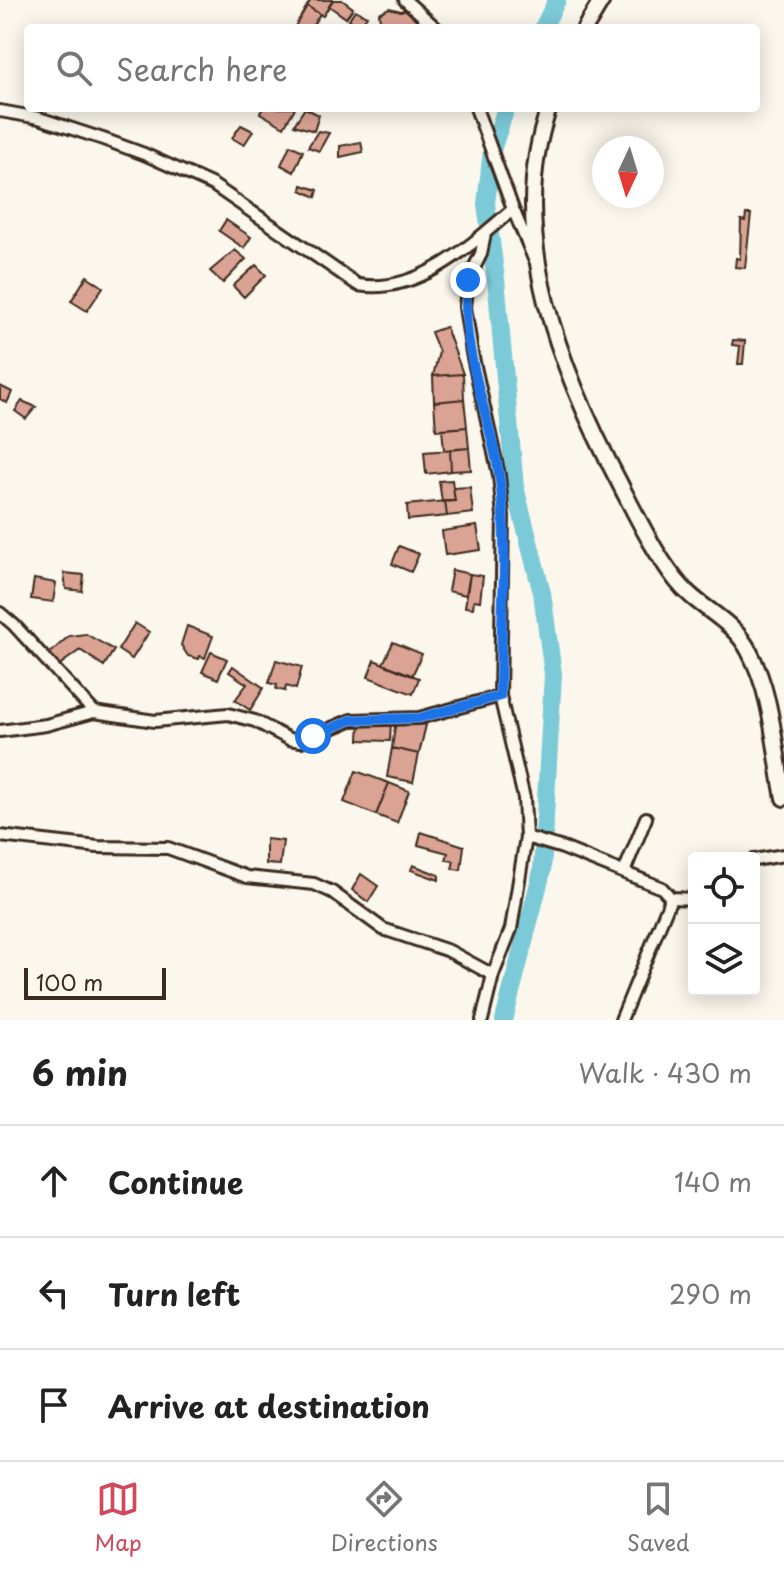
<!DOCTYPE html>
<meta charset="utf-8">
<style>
:root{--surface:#fff;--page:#f2f2f2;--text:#222;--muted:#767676;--line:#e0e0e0;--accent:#d1495b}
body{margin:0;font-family:"Playpen Sans",sans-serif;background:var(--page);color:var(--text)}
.controls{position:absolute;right:24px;bottom:24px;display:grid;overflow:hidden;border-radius:8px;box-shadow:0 4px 20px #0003}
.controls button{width:72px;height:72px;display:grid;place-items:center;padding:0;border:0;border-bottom:2px solid var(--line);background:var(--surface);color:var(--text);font:40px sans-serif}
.compass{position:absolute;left:592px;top:136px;width:72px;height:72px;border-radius:50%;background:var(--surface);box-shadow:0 4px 20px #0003;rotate:184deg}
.scale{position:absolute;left:24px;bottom:20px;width:142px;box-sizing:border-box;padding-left:8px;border:4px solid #3b2a1e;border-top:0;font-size:22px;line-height:28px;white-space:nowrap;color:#3b2a1e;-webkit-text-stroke:6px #fbf7ec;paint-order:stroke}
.stop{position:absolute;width:24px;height:24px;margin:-18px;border:6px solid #1a73e8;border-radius:50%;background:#fff}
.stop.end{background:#1a73e8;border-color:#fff;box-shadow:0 2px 8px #0008}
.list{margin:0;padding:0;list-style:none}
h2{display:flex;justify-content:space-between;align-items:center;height:104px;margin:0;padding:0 32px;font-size:34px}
h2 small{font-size:26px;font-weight:400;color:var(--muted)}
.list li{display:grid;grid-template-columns:52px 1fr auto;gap:24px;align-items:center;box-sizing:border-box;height:112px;padding:0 32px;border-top:2px solid var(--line)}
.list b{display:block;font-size:30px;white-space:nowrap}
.list em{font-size:26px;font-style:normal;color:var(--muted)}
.icon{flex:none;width:44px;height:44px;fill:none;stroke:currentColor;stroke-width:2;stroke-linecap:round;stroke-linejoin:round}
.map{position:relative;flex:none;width:784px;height:1020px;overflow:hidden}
.search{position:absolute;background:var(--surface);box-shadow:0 4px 20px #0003;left:24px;right:24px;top:24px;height:88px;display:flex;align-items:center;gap:20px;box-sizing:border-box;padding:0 28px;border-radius:8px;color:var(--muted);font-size:30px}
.sheet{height:440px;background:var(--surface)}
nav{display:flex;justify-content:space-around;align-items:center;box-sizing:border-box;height:112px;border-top:2px solid var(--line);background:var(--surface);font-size:22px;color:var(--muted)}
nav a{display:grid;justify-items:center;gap:4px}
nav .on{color:var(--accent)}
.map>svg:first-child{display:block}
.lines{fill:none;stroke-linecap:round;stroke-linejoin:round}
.river{stroke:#7bcad8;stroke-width:18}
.building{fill:#dba394;stroke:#3b2a1e;stroke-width:2}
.street-casing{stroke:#3b2a1e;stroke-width:16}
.secondary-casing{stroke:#3b2a1e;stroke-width:20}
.street{stroke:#fbf7ec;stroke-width:10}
.secondary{stroke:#fbf7ec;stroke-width:14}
.route{stroke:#1a73e8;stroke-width:10}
</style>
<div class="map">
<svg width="784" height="1020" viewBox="0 0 784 1020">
<rect width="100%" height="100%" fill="#fbf7ec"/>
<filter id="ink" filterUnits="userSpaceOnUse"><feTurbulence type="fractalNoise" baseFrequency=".0125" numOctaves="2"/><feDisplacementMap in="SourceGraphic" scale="16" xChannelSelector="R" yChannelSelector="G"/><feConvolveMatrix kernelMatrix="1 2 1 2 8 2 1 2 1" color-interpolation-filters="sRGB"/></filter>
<g filter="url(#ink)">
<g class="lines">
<!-- river -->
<path class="river" d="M543,28l14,-28
M504,1020l38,-149 11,-197 -11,-81 -27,-106 -19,-208 -10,-75 6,-54 14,-42"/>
</g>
<!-- building -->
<path class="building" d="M311,0h22l-10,16 -16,-10z
M333,0h9l11,8 -7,10 -17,-12z
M307,6l13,8 -9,14h-17z
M389,8l12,3 5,-2 18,14 -2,5h-41l-2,-15z
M355,10l12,6 -8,11 -10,-8z
M263,108h32l-11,19 -24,-14z
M305,108l14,7 -5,16 -20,-6z
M241,125l12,6 -9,14 -12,-7z
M318,131l11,2 -10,18 -11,-4z
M361,142l2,10 -23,5v-11z
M290,145l13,6 -9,21 -13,-7z
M302,185l16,5 -2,7 -15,-7z
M746,214h5l-6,54 -10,-1 1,-9 4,1 1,-39 4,1z
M226,220l25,17 -7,11 -25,-17z
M235,250l11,9 -23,24 -13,-12z
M256,265l10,10 -22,22 -11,-11z
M87,276l16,11 -16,24 -16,-10z
M446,327l17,47 -30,2 6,-24 -8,-20z
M733,340l12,1 -2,23h-5l2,-18 -8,-1z
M463,374l1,25 -30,3 -1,-26z
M0,386l12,6 -5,11 -7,-4z
M464,399l3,28 -31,3 -2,-28z
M22,401l14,6 -10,12 -11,-8z
M467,427l2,21 -25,2 -2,-21z
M469,448l2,22 -20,1 -1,-21z
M450,450l1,21 -25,3 -2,-22z
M452,480l3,21 -13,1 -3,-21z
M470,487l3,26 -26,3 -2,-15h10l-2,-13z
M445,501l2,15 -39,4 -1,-15z
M477,526l4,24 -36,5 -3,-24z
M399,546l20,8 -8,18 -19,-8z
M452,570l18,4 -4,21 -18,-4z
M64,573l20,2 -2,16 -16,-2z
M470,574l13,2 -3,25 -6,-1 -1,8 -8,-1z
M34,579l22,4 -3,19 -22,-3z
M135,623l14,9 -17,27 -14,-9z
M187,626l26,10 -8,22 -5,-2 -1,3 -11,-3 -7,-11z
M86,634l28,16 -10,16 -24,-16 -22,16 -9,-12 20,-18z
M393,642l29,12 -10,22 -29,-12z
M211,652l16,7 -9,20 -16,-7z
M276,660l26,7 -6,22 -10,-3 -1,5 -9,-2 1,-4 -8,-2z
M374,660l45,18 -6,16 -45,-17z
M233,666l31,22 -14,22 -15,-10 12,-16 -18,-12z
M360,719l31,1 -1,21 -31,-1z
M396,719l30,6 -7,29 -27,-6z
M392,748l27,6 -6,28 -26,-5z
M356,771l33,12 -13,32 -32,-13z
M389,783l20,8 -12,32 -21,-8z
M421,832l43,14 -3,24 -9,-1 2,-8 -8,-1 2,-7 -30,-8z
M266,839l17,2 -3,24 -14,-1z
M413,865l26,10v5l-28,-10z
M361,874l17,12 -10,16 -16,-12z"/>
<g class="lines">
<defs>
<path id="street" d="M405,0l31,28
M476,108l37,101 21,50
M0,111l39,7 64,21 41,15 69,31 145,100c60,10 113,-40 155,-76
M0,613l14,12 80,87
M0,731l46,-6 48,-13 61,9 73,-7 27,7 34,18 12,2 50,-21 68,-2 81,-22
M0,836l98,11 70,1 79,29 67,7 18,8 51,37 66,22 44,24
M526,837l37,11 99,40 9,10 -50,122
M754,860l30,-5
M624,872l22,-54
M671,898l23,1
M482,1020l11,-45 18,-46 15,-92 -2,-39 -24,-102 3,-180 -4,-41 -27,-122 -7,-46 3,-27 13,-26 4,-21"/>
<path id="secondary" d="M585,28l17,-28
M549,108c-45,126 13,266 72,378 16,31 33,66 55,94 21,28 56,38 73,71 24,45 25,97 35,147"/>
</defs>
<!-- street casing -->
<use href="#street" class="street-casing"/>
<!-- secondary casing -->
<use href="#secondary" class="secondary-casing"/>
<!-- street -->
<use href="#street" class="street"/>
<!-- secondary -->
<use href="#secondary" class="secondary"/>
</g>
</g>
<g class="lines" filter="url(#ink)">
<!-- route -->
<path class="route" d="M313,736l38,-16 68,-2 81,-22c0,-74 10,-149 -1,-222 -10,-63 -41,-129 -31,-194"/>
</g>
</svg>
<div class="controls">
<button><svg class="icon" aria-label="locate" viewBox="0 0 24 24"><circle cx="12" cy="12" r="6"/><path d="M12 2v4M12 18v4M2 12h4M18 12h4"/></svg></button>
<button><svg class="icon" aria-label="layers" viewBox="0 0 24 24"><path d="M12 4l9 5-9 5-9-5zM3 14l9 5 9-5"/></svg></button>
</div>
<svg class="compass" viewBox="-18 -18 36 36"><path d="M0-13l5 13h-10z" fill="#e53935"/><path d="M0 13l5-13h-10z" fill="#767676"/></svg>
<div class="scale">100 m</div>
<div class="stop" style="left:313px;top:736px"></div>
<div class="stop end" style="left:468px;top:280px"></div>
<div class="search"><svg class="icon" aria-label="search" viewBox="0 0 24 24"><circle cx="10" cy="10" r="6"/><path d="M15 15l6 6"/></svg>Search here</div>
</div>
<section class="sheet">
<h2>6 min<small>Walk · 430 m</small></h2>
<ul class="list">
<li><svg class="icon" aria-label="ahead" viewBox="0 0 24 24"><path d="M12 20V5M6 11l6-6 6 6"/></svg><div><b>Continue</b></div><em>140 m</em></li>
<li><svg class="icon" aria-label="left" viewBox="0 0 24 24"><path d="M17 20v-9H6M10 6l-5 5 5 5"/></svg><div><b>Turn left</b></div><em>290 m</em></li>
<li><svg class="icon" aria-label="arrive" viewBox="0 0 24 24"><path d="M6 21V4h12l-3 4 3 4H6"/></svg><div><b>Arrive at destination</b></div></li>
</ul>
</section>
<nav>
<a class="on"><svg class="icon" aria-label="map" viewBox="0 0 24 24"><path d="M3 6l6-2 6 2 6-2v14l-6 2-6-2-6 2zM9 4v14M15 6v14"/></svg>Map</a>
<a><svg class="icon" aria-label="directions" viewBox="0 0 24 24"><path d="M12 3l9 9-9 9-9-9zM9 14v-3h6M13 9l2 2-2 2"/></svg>Directions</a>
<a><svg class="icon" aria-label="saved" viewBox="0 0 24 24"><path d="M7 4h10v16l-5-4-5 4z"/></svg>Saved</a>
</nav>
